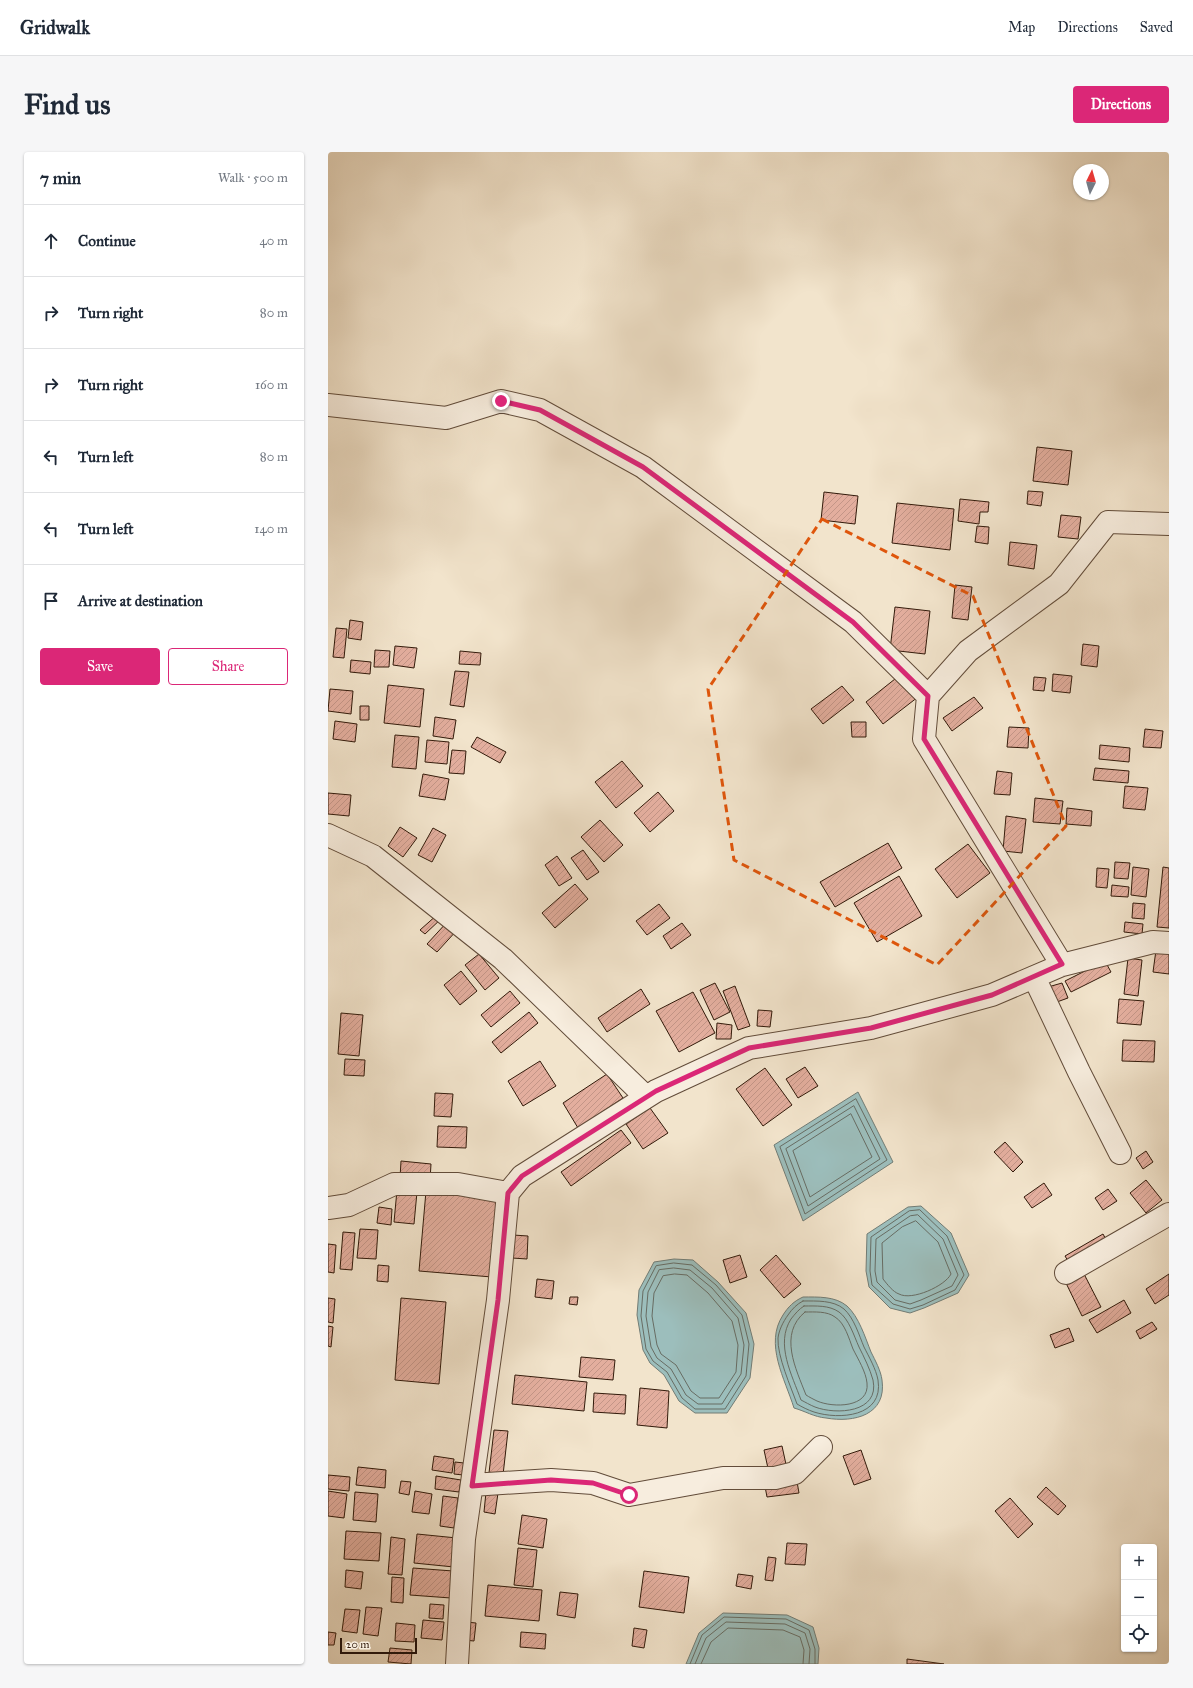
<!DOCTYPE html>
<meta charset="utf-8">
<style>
:root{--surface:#fff;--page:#f6f6f7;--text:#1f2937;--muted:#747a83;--line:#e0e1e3;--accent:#db2777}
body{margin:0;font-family:"IM FELL Great Primer",serif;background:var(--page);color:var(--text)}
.controls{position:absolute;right:12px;bottom:12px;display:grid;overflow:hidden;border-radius:4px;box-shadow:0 1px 3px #0004}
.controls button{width:36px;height:36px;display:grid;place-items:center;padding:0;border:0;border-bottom:1px solid var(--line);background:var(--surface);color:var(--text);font:20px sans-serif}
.compass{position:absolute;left:745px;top:12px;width:36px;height:36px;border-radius:50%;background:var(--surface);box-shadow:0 1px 3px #0004;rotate:5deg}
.scale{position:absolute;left:12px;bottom:10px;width:77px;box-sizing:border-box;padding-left:4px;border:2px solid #321a0a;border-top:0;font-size:11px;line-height:14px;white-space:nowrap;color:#321a0a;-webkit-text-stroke:3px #f7edde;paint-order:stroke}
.stop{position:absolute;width:12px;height:12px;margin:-9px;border:3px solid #db2777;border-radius:50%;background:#fff}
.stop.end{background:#db2777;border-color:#fff;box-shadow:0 1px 4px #0008}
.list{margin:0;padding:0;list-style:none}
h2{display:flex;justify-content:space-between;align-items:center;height:52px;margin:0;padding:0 16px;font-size:17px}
h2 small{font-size:13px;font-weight:400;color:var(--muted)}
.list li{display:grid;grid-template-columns:26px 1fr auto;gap:12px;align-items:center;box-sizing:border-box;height:72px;padding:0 16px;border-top:1px solid var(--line)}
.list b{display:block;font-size:15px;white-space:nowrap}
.list em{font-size:13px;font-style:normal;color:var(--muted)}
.actions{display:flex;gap:8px;padding:12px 16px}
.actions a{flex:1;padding:9px 0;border:1px solid var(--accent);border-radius:4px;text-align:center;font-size:14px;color:var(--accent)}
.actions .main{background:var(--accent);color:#fff}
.icon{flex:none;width:22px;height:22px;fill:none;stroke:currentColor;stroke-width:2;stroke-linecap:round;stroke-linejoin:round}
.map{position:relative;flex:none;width:841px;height:1512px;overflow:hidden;border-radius:4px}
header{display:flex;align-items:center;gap:24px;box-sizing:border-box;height:56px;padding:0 20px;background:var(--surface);border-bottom:1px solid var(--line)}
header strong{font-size:19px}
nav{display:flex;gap:22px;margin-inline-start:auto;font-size:14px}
.intro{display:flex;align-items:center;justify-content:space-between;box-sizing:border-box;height:96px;padding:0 24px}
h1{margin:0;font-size:28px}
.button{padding:10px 18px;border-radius:4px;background:var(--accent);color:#fff;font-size:14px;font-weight:700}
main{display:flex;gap:24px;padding:0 24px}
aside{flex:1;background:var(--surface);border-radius:4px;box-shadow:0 1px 3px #0004}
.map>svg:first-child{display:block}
.water{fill:#9cbebc;stroke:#727c75}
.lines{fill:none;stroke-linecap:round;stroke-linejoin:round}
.shore{stroke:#676c63;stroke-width:1}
.building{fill:url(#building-hatch);stroke:#321a0a}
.minor-casing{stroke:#624c3a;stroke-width:24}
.minor{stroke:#f7edde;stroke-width:22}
.route{stroke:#db2777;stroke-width:5}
.marked{fill:none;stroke:#df560c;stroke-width:3;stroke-dasharray:8 5;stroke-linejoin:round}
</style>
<header>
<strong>Gridwalk</strong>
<nav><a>Map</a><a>Directions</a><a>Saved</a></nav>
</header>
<div class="intro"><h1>Find us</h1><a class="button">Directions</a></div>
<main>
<aside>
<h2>7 min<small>Walk · 500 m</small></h2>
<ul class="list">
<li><svg class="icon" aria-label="ahead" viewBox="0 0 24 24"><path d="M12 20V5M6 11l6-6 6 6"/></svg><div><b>Continue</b></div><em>40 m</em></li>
<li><svg class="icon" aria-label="right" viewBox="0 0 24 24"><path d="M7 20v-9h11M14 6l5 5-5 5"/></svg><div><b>Turn right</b></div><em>80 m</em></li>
<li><svg class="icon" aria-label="right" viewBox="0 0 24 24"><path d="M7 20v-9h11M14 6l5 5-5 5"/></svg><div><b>Turn right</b></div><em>160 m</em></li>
<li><svg class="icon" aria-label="left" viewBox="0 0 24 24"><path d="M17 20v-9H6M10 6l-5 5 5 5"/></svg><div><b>Turn left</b></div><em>80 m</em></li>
<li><svg class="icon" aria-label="left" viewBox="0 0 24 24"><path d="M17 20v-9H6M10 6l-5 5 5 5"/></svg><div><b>Turn left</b></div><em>140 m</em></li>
<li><svg class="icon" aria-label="arrive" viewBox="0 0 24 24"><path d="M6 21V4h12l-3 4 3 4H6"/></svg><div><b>Arrive at destination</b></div></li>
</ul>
<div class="actions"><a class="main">Save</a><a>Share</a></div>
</aside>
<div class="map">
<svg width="841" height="1512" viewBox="0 0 841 1512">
<defs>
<pattern id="building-hatch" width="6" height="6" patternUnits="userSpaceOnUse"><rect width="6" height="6" fill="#e3ae9e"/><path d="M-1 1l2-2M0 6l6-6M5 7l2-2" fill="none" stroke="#c39587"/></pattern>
</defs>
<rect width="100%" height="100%" fill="#f2e4cc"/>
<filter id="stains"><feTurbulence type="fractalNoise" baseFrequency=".005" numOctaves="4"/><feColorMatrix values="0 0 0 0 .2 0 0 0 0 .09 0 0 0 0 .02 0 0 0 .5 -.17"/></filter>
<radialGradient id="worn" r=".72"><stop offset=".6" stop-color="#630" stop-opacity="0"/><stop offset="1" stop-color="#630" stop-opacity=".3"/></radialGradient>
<!-- water -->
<path class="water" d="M530,940l35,70 -90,59 -29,-76z
M593,1054l30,27 18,42 -11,18 -34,15 -14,5 -20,-5 -21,-21 -3,-16 1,-37 41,-27z
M346,1107l19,1 25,22 28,31 8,31 -4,34 -23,35h-32l-16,-12 -15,-26 -14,-12 -7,-13 -6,-35 2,-25 15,-28z
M475,1145c15,0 32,-1 44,9 12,11 18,31 24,46 4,8 10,19 11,28 5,35 -28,43 -56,38 -12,-1 -21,-7 -32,-10 -9,-29 -30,-64 -11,-93 5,-8 11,-14 20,-18z
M395,1461l64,2 26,12 6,21 -1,16h-132l13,-31z"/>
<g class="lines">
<!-- shore -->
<path class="shore" d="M528,947l31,61 -82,54 -25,-67z
M526,954l26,53 -72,47 -22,-57z
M523,962l21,43 -62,40 -17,-46z
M592,1058l27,26 17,39 -9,15 -32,15 -13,4 -17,-5 -21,-19 -2,-14 1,-34 38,-26z
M590,1063l25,24 15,36 -6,11 -31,14 -11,4 -15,-4 -18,-18 -2,-11 1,-32 34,-23z
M588,1069l22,21 13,32c-6,12 -39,27 -52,20 -6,-2 -12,-10 -16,-15l-1,-36 20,-16z
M346,1111l18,2 24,20 26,30 7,29 -3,32 -21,33h-30l-13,-11 -15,-26 -14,-11 -7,-12 -5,-33 2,-25 13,-25z
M346,1116l16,2 22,18 26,30 6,27 -3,29 -19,30h-24l-12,-9 -15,-26 -14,-11 -6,-11 -5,-31 2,-24 11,-22z
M347,1122l12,1 21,18 24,28 6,24 -2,27 -17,26h-19l-9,-7 -15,-26 -15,-11 -4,-9 -5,-29 2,-23 9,-17z
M475,1149c14,0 30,-1 41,8 10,9 15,26 20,38 5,10 12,22 14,33 6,37 -39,40 -64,32 -6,-2 -12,-5 -17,-8 -6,-17 -20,-48 -19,-66 1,-8 5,-16 10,-23 4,-6 9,-11 15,-14z
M476,1154c12,0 25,-1 35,6 10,7 15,24 20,35 5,10 11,22 14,33 7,33 -37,35 -58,27 -5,-2 -10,-5 -14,-7 -9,-25 -26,-56 -10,-81 4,-5 8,-10 13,-13z
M477,1160c10,0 22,-1 30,5 10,6 14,22 18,32 5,10 13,23 14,34 3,25 -34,25 -50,18 -4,-2 -8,-4 -11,-6 -10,-26 -28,-61 -1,-83z
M362,1512l12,-29 22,-18 62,2 23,11 6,19v15
M367,1512l11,-26 20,-16 59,2 20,9 5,16 -1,15
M373,1512l10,-22 17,-14 55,2 17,7 4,13 -1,14"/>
</g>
<!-- building -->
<path class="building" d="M709,295l35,4 -4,34 -35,-4z
M700,339l15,1 -2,14 -14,-2z
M496,340l34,4 -3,28 -34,-4z
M632,347l29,3 -1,10h-8l-1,12 -21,-3z
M569,351l57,6 -4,41 -58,-7z
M733,363l20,2 -3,22 -20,-2z
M649,374l12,1 -1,17 -13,-2z
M682,390l27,3 -3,24 -26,-4z
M627,433l17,2 -4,33 -16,-2z
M567,455l35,4 -5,43 -35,-4z
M22,468l13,2 -2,18 -13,-2z
M8,476l11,1 -3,29 -11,-1z
M755,492l16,2 -2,21 -16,-2z
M67,494l22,2 -3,20 -21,-3z
M47,498l15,1 -1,16h-15z
M132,499l21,2 -1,12 -21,-1z
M23,508l20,2 -1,12 -20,-2z
M127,519l14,1 -5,35 -14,-2z
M725,522l19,2 -2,17 -18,-2z
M572,523l18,22 -35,27 -17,-22z
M706,525l12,1 -2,13 -11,-1z
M60,533l36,4 -4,38 -36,-4z
M514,534l12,14 -31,24 -12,-15z
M2,537l23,2 -2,23 -23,-3z
M646,545l9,11 -31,23 -9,-13z
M32,554h9v14h-9z
M107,565l21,3 -3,19 -20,-3z
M7,569l22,3 -2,18 -22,-3z
M523,570h15v15h-14z
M681,575l20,1 -1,20 -21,-1z
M817,577l18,2 -2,17 -18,-1z
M67,583l24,2 -3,32 -24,-2z
M149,585l29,15 -6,11 -29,-16z
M99,588l22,2 -2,22 -22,-2z
M772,593l30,3 -1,14 -30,-3z
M124,598l14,1 -2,23 -15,-1z
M294,609l21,25 -27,22 -21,-26z
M767,616l34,3 -1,12 -35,-3z
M669,619l15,2 -2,22 -16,-1z
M95,622l26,5 -4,21 -26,-4z
M797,634l23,2 -3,22 -22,-2z
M330,640l16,19 -24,21 -16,-19z
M0,641l23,2 -2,21 -21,-2z
M707,646l28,3 -3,23 -27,-2z
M739,656l25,3 -1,15 -25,-2z
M678,664l20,3 -4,34 -19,-2z
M272,668l23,25 -19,17 -23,-25z
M72,675l17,11 -14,19 -15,-11z
M105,676l13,7 -14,27 -14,-7z
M560,691l14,25 -67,39 -15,-25z
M640,692l22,29 -33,25 -22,-29z
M255,698l16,22 -12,8 -16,-22z
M229,704l15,22 -13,8 -14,-21z
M787,710l15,1 -2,16 -14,-1z
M805,715l16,2 -3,28 -15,-2z
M835,715l6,1v60l-12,-1z
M769,716l12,1 -2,19 -11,-1z
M571,724l23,40 -45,26 -23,-39z
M247,732l13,15 -33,29 -13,-15z
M784,733l17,2 -1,10 -17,-1z
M805,751l12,1 -1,15 -12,-1z
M331,752l11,14 -23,17 -11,-14z
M110,762l4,4 -17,16 -5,-4z
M120,769l10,8 -21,23 -10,-8z
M797,770l18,2 -1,10 -18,-2z
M354,771l9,12 -20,14 -8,-13z
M828,798l13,1v23l-16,-2z
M151,802l20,24 -14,12 -20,-25z
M800,806l14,2 -4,36 -14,-2z
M777,809l6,11 -40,20 -6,-11z
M133,819l16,20 -17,14 -16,-20z
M387,831l15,29 -16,8 -14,-30z
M734,831l6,15 -14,5 -6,-16z
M407,834l15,40 -12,4 -15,-39z
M313,837l9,15 -43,28 -9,-14z
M182,839l10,12 -29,24 -10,-12z
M365,840l22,41 -36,19 -23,-41z
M791,847l25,2 -3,24 -24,-2z
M430,858l14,1 -2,16 -13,-1z
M201,860l9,11 -37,30 -9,-11z
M13,861l22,2 -4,41 -21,-2z
M389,871l15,2 -1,14h-15z
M795,888l32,1 -1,21 -32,-1z
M17,907l20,1 -1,16 -20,-1z
M212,909l16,25 -33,20 -15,-25z
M477,915l13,19 -20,12 -12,-19z
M437,916l27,37 -29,21 -27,-37z
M279,922l16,24 -45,30 -15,-25z
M107,941l18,1 -2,23 -17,-1z
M322,956l18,25 -25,16 -17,-25z
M110,974l29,1 -1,21 -29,-1z
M293,978l10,13 -60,43 -10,-14z
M677,990l18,20 -10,10 -19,-20z
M818,999l7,11 -10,7 -7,-11z
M73,1009l30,3 -1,16 -30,-2z
M818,1028l16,20 -16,13 -16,-20z
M716,1031l8,12 -20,13 -8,-11z
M780,1037l9,12 -14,9 -8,-12z
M69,1038l20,2 -3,32 -20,-2z
M98,1039l72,6 -6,80 -73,-6z
M51,1055l13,2 -1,16 -14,-2z
M32,1077l18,1 -2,29 -19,-1z
M15,1080l12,1 -3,37 -12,-1z
M775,1082l5,9 -37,23 -6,-10z
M185,1083l15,1 -1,23 -15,-1z
M0,1092l8,1 -2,28 -6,-1z
M412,1103l7,22 -17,6 -7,-23z
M448,1103l25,29 -17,14 -24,-28z
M50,1113l11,1 -1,16 -11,-1z
M755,1120l18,35 -19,9 -17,-35z
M841,1122v21l-14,9 -9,-15z
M209,1127l17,2 -2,18 -17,-2z
M242,1145h8l-1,8 -8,-1z
M0,1146l7,1 -2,24 -5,-1z
M73,1146l45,4 -7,82 -44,-4z
M796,1148l7,13 -34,20 -8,-13z
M824,1170l5,7 -17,10 -4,-8z
M0,1174l5,1 -2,20 -3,-1z
M741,1176l5,13 -19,7 -5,-13z
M253,1205l34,3 -2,20 -34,-3z
M187,1223l72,7 -3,29 -72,-7z
M312,1236l29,3 -2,37 -30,-3z
M266,1241l32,2 -1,19 -32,-2z
M166,1278l14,1 -5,44 -14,-2z
M454,1294l5,23 -18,4 -5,-23z
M533,1298l10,29 -17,6 -11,-29z
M106,1304l20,3 -2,14 -20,-3z
M127,1310l9,1 -1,12 -9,-1z
M30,1315l28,3 -1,18 -29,-3z
M0,1323l22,2 -1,14 -21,-2z
M108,1324l25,4 -2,12 -24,-3z
M468,1324l3,17 -32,4 -3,-16z
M73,1329l10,1 -2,13 -10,-2z
M718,1335l20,19 -8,9 -21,-18z
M0,1339l19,3 -3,24 -16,-2z
M87,1339l17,3 -3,20 -17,-2z
M27,1340l23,2 -2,28 -23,-2z
M158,1340l12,1 -3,21 -11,-2z
M115,1344l15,2 -4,30 -14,-2z
M682,1346l23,26 -15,14 -23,-27z
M194,1363l25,4 -4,29 -25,-4z
M18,1379l35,2 -2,28 -35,-2z
M89,1382l40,4 -3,29 -40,-4z
M63,1385l14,2 -3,36 -14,-1z
M459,1391l20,1 -2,21 -20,-1z
M190,1396l19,2 -4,37 -19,-2z
M440,1405l8,1 -3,23 -8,-1z
M85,1416l40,3 -2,27 -41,-3z
M18,1418l17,2 -2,17 -16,-2z
M316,1419l45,6 -5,36 -45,-6z
M410,1422l15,2 -2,13 -15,-3z
M64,1425l12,1 -1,25 -12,-1z
M160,1433l54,5 -3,31 -54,-5z
M232,1440l18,2 -3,24 -18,-3z
M102,1452l14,1 -1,14 -14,-1z
M38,1455l16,1 -4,28 -15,-2z
M17,1457l15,1 -3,23 -15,-2z
M95,1468l21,2 -2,18 -21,-2z
M138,1470l10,1 -2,18 -10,-1z
M68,1471l19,2 -1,17 -19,-1z
M306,1476l13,2 -3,18 -12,-2z
M0,1480l8,1 -2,12h-6z
M193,1480l25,2 -1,15 -25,-2z
M62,1496l22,2 -1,14 -23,-2z
M579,1507l37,5h-37z"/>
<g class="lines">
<defs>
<path id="minor" d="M0,253l118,13 55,-17 39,9 103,57 210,155 75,74 -4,43 138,226
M600,544l40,-45 91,-67 49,-62 61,2
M0,683l45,21 130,103 143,138
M706,825l45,95 41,81
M0,1056l21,-3 45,-21h64l50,9
M738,1121l103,-59
M144,1333l79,-5 42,3 36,12 94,-17h52l20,-5 26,-26
M129,1512l7,-125 34,-239 10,-107 14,-17 134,-85 93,-43 122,-20 121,-33 70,-30 91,-23 16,1"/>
</defs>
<!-- minor casing -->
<use href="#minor" class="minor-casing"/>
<!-- minor -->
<use href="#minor" class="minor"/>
</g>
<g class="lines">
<!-- route -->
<path class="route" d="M173,249l39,9 103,57 210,155 75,74 -4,43 138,225 -70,31 -121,33 -122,20 -93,43 -134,85 -14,17 -10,107 -26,186 79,-6 42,3 36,12"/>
</g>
<!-- marked area -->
<path class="marked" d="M494,367l151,77 93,230 -129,139 -203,-105 -26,-171z"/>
<rect width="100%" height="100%" filter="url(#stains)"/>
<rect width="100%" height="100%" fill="url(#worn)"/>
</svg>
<div class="controls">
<button>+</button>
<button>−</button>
<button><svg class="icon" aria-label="locate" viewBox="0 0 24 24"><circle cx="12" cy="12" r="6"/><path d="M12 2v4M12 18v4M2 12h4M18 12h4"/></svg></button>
</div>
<svg class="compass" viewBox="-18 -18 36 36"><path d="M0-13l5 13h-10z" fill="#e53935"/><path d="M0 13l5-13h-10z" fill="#747a83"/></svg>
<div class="scale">20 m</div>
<div class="stop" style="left:301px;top:1343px"></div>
<div class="stop end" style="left:173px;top:249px"></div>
</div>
</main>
